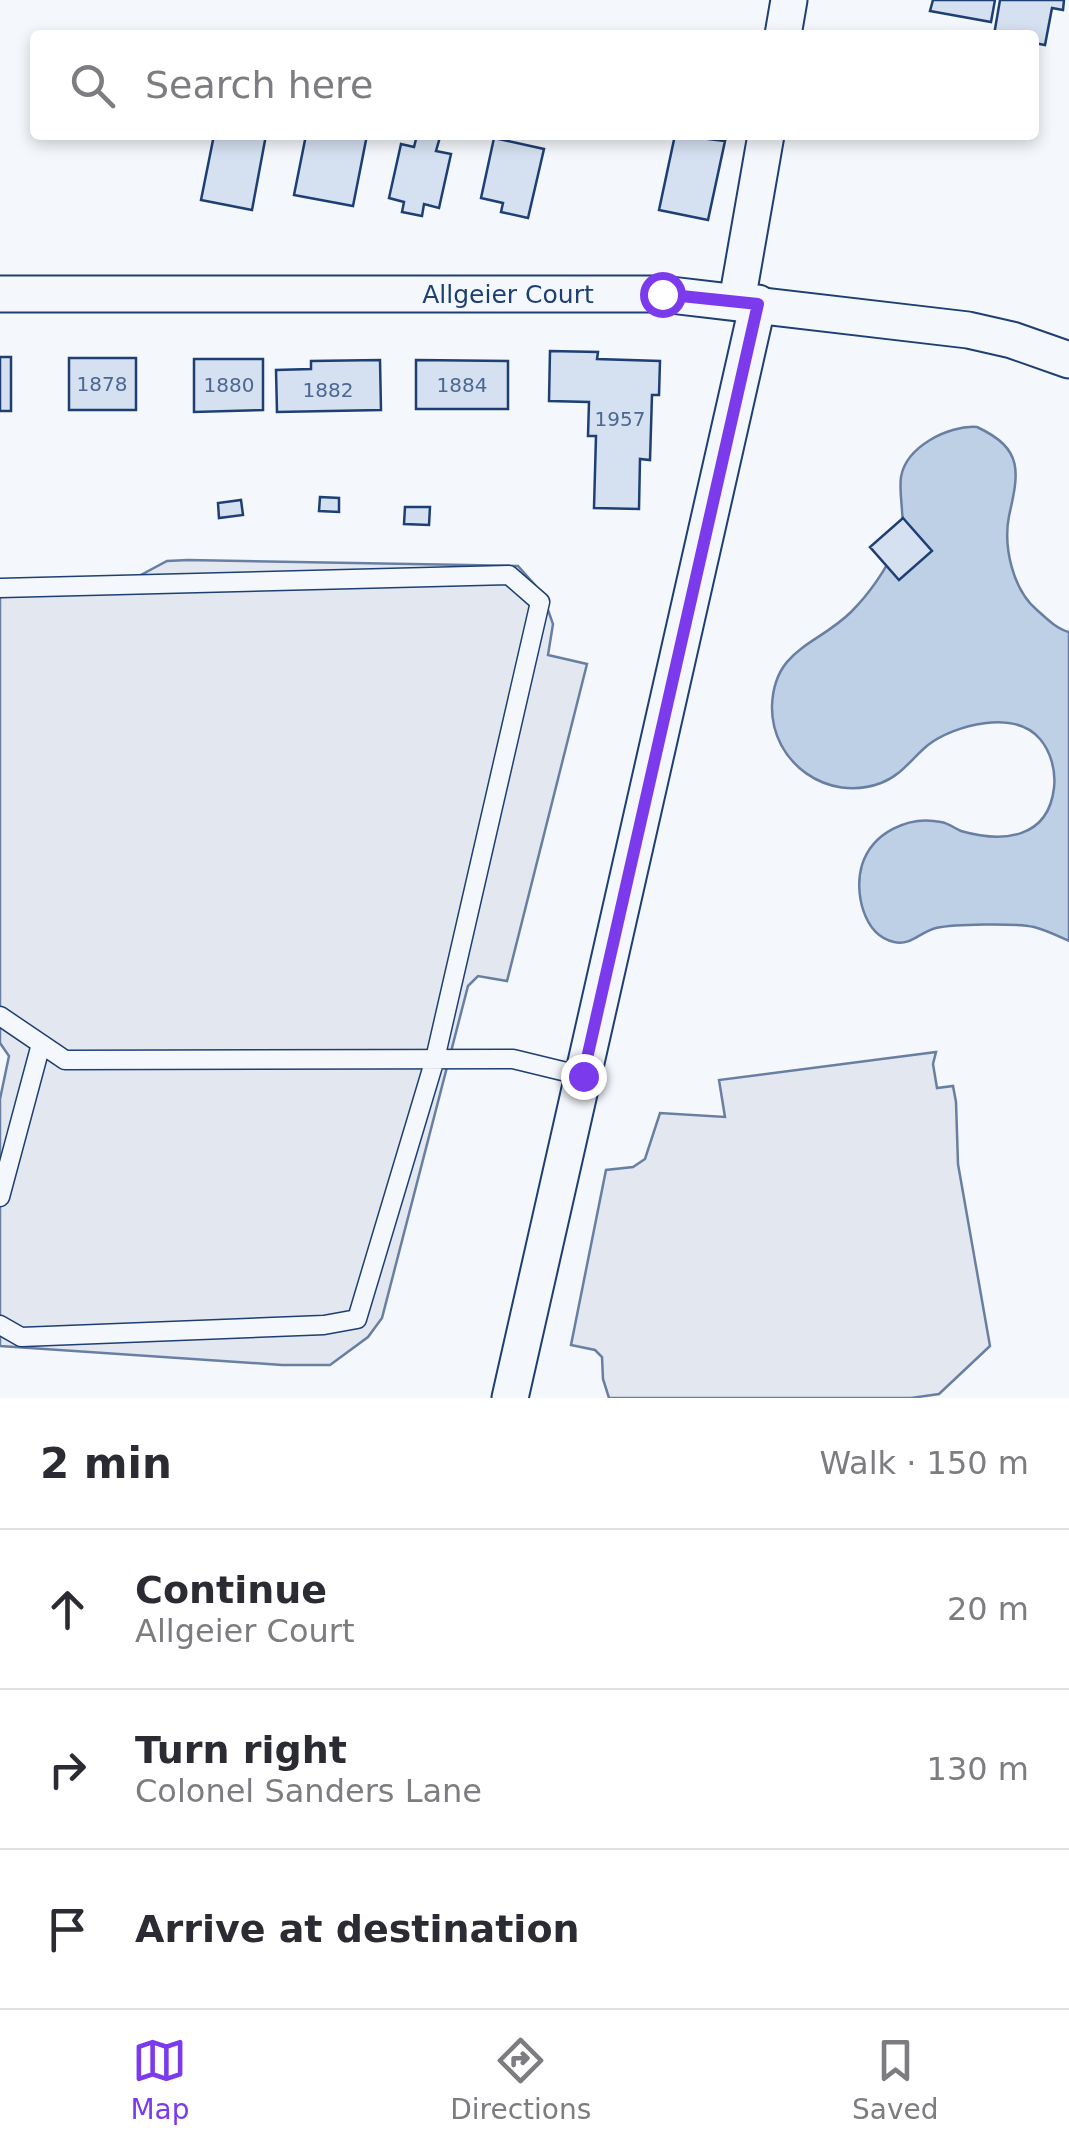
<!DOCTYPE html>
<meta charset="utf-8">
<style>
:root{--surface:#fff;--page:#f2f2f3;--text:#2b2b33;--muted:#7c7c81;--line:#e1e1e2;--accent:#7c3aed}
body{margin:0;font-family:"DejaVu Sans",sans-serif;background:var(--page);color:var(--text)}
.stop{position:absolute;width:30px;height:30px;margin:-22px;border:8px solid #7c3aed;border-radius:50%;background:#fff}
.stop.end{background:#7c3aed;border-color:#fff;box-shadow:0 2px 10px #0008}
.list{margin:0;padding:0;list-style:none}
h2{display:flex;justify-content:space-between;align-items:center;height:130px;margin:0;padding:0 40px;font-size:42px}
h2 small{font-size:32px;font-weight:400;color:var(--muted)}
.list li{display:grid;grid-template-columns:65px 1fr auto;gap:30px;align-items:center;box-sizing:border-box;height:160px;padding:0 40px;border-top:2px solid var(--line)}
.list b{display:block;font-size:38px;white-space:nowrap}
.list p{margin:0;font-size:32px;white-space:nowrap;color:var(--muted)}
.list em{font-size:32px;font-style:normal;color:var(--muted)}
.icon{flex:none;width:55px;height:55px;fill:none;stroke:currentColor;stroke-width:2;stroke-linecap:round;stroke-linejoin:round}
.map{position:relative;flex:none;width:1069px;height:1398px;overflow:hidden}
.search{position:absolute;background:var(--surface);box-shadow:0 5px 15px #0003;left:30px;right:30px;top:30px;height:110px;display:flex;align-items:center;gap:25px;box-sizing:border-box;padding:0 35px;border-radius:10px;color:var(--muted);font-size:38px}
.sheet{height:610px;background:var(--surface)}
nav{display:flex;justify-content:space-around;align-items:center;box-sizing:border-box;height:140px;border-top:2px solid var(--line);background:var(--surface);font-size:28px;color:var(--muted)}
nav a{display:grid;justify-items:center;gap:5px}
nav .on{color:var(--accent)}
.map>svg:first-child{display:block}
.parking{fill:#e3e8f0;stroke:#687fa3;stroke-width:2.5}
.water{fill:#bed0e5;stroke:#687fa3;stroke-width:2.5}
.building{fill:#d5e0f0;stroke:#1d3f73;stroke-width:2.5}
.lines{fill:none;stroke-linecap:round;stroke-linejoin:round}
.lane-casing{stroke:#1d3f73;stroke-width:21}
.street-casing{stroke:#1d3f73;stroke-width:39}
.lane{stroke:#f4f7fb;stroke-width:18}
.street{stroke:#f4f7fb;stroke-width:35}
.route{stroke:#7c3aed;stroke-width:12}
.labels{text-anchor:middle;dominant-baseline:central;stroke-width:8;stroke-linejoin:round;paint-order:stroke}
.number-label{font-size:20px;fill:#4b6792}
.street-label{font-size:25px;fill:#1d3f73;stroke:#f4f7fb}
</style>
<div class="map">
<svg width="1069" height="1398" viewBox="0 0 1069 1398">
<rect width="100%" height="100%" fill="#f4f7fb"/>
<!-- parking -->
<path class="parking" d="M188,560l330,6 24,27 11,31 -5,31 39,9 -80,317 -29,-5 -10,10 -86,332 -14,19 -38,28h-48l-282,-19v-247l9,-43 -9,-13v-463l137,-3 30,-16z
M936,1052l-3,12 4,24 16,-2 3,16 2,62 32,182 -51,48 -28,4h-302l-6,-19 -1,-22 -7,-7 -24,-5 35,-175 27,-3 12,-8 15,-46 65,4 -6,-37z"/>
<!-- water -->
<path class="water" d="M977,427c47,22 42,45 32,89 -6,31 4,74 28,94 10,9 20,19 32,22v309c-11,-5 -23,-11 -35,-14 -19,-4 -80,-3 -98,1 -16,4 -25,18 -42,14 -31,-7 -40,-51 -32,-77 10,-32 46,-50 79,-43 7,1 13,6 20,9 42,12 87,8 93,-43 2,-17 -3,-36 -14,-49 -25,-30 -86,-14 -112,6 -16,13 -26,30 -47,38 -53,20 -110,-20 -109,-77 2,-58 46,-61 79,-94 19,-19 35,-43 47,-68 10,-21 0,-44 3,-67 5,-30 47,-52 76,-50z"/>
<!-- building -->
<path class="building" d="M933,0h62l-4,22 -61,-11z
M1000,0h64l-1,10 -11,-2 -7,37 -11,-2v-8h-40z
M214,135h52l-14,75 -51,-10z
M306,135h61l-14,71 -59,-11z
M417,135l23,2 -4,14 15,3 -12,54 -15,-4 -2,12 -20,-4 2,-10 -15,-4 12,-54 13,3z
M675,135l50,6 -17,79 -49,-10z
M494,138l50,11 -16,69 -27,-6 2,-9 -22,-5z
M550,351l48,1 -1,7 63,2 -1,34h-7l-2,65 -10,-1 -1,50 -45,-1 2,-72h-8l1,-34 -40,-1z
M0,357h11v54h-11z
M69,358h67v52h-67z
M194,359h69v51l-69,2z
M380,360l1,50 -104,2 -1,-42 35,-1v-8z
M416,360l92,1v48h-92z
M320,497l19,1v14l-20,-1z
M241,500l2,15 -24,3 -1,-15z
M405,507h25l-1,18 -25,-1z
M903,518l29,33 -33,29 -29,-33z"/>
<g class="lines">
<defs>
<path id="lane" d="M0,588l509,-13 31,27 -105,457 -78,260 -33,6 -303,12 -21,-12
M0,1016l65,44 448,-1 70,17
M0,1197l41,-153"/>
<g id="street">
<path d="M783,35l6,-35"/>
<path id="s1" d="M0,294h662l306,36 44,10 57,20"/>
<path d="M737,301l29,-166"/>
<path d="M510,1398l248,-1095"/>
</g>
</defs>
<!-- lane casing -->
<use href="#lane" class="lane-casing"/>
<!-- street casing -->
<use href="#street" class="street-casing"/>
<!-- lane -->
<use href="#lane" class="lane"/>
<!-- street -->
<use href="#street" class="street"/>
</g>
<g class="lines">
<!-- route -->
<path class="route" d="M583,1076l175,-772 -96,-10"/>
</g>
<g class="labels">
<!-- number labels -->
<g class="number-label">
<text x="102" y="384">1878</text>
<text x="229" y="385">1880</text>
<text x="462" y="385">1884</text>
<text x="328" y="390">1882</text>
<text x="620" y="419">1957</text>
</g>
<!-- street labels -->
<g class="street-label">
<text stroke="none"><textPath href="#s1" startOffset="508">Allgeier Court</textPath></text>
</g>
</g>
</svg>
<div class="stop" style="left:662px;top:294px"></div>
<div class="stop end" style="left:583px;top:1076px"></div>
<div class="search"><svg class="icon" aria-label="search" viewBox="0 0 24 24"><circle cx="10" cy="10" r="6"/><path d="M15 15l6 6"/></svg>Search here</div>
</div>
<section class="sheet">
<h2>2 min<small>Walk · 150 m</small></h2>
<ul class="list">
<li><svg class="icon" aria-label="ahead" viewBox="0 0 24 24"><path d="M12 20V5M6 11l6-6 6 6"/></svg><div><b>Continue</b><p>Allgeier Court</p></div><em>20 m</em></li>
<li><svg class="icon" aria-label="right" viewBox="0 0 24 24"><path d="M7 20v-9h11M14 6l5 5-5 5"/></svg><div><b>Turn right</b><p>Colonel Sanders Lane</p></div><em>130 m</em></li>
<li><svg class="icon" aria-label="arrive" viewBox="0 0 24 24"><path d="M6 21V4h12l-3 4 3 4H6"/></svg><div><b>Arrive at destination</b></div></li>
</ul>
</section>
<nav>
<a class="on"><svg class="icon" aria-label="map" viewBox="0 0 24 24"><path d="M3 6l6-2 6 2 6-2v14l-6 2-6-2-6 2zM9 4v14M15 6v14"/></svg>Map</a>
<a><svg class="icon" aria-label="directions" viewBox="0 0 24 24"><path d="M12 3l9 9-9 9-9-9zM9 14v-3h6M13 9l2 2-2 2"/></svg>Directions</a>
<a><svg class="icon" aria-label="saved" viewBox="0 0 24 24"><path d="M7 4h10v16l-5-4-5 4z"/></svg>Saved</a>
</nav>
